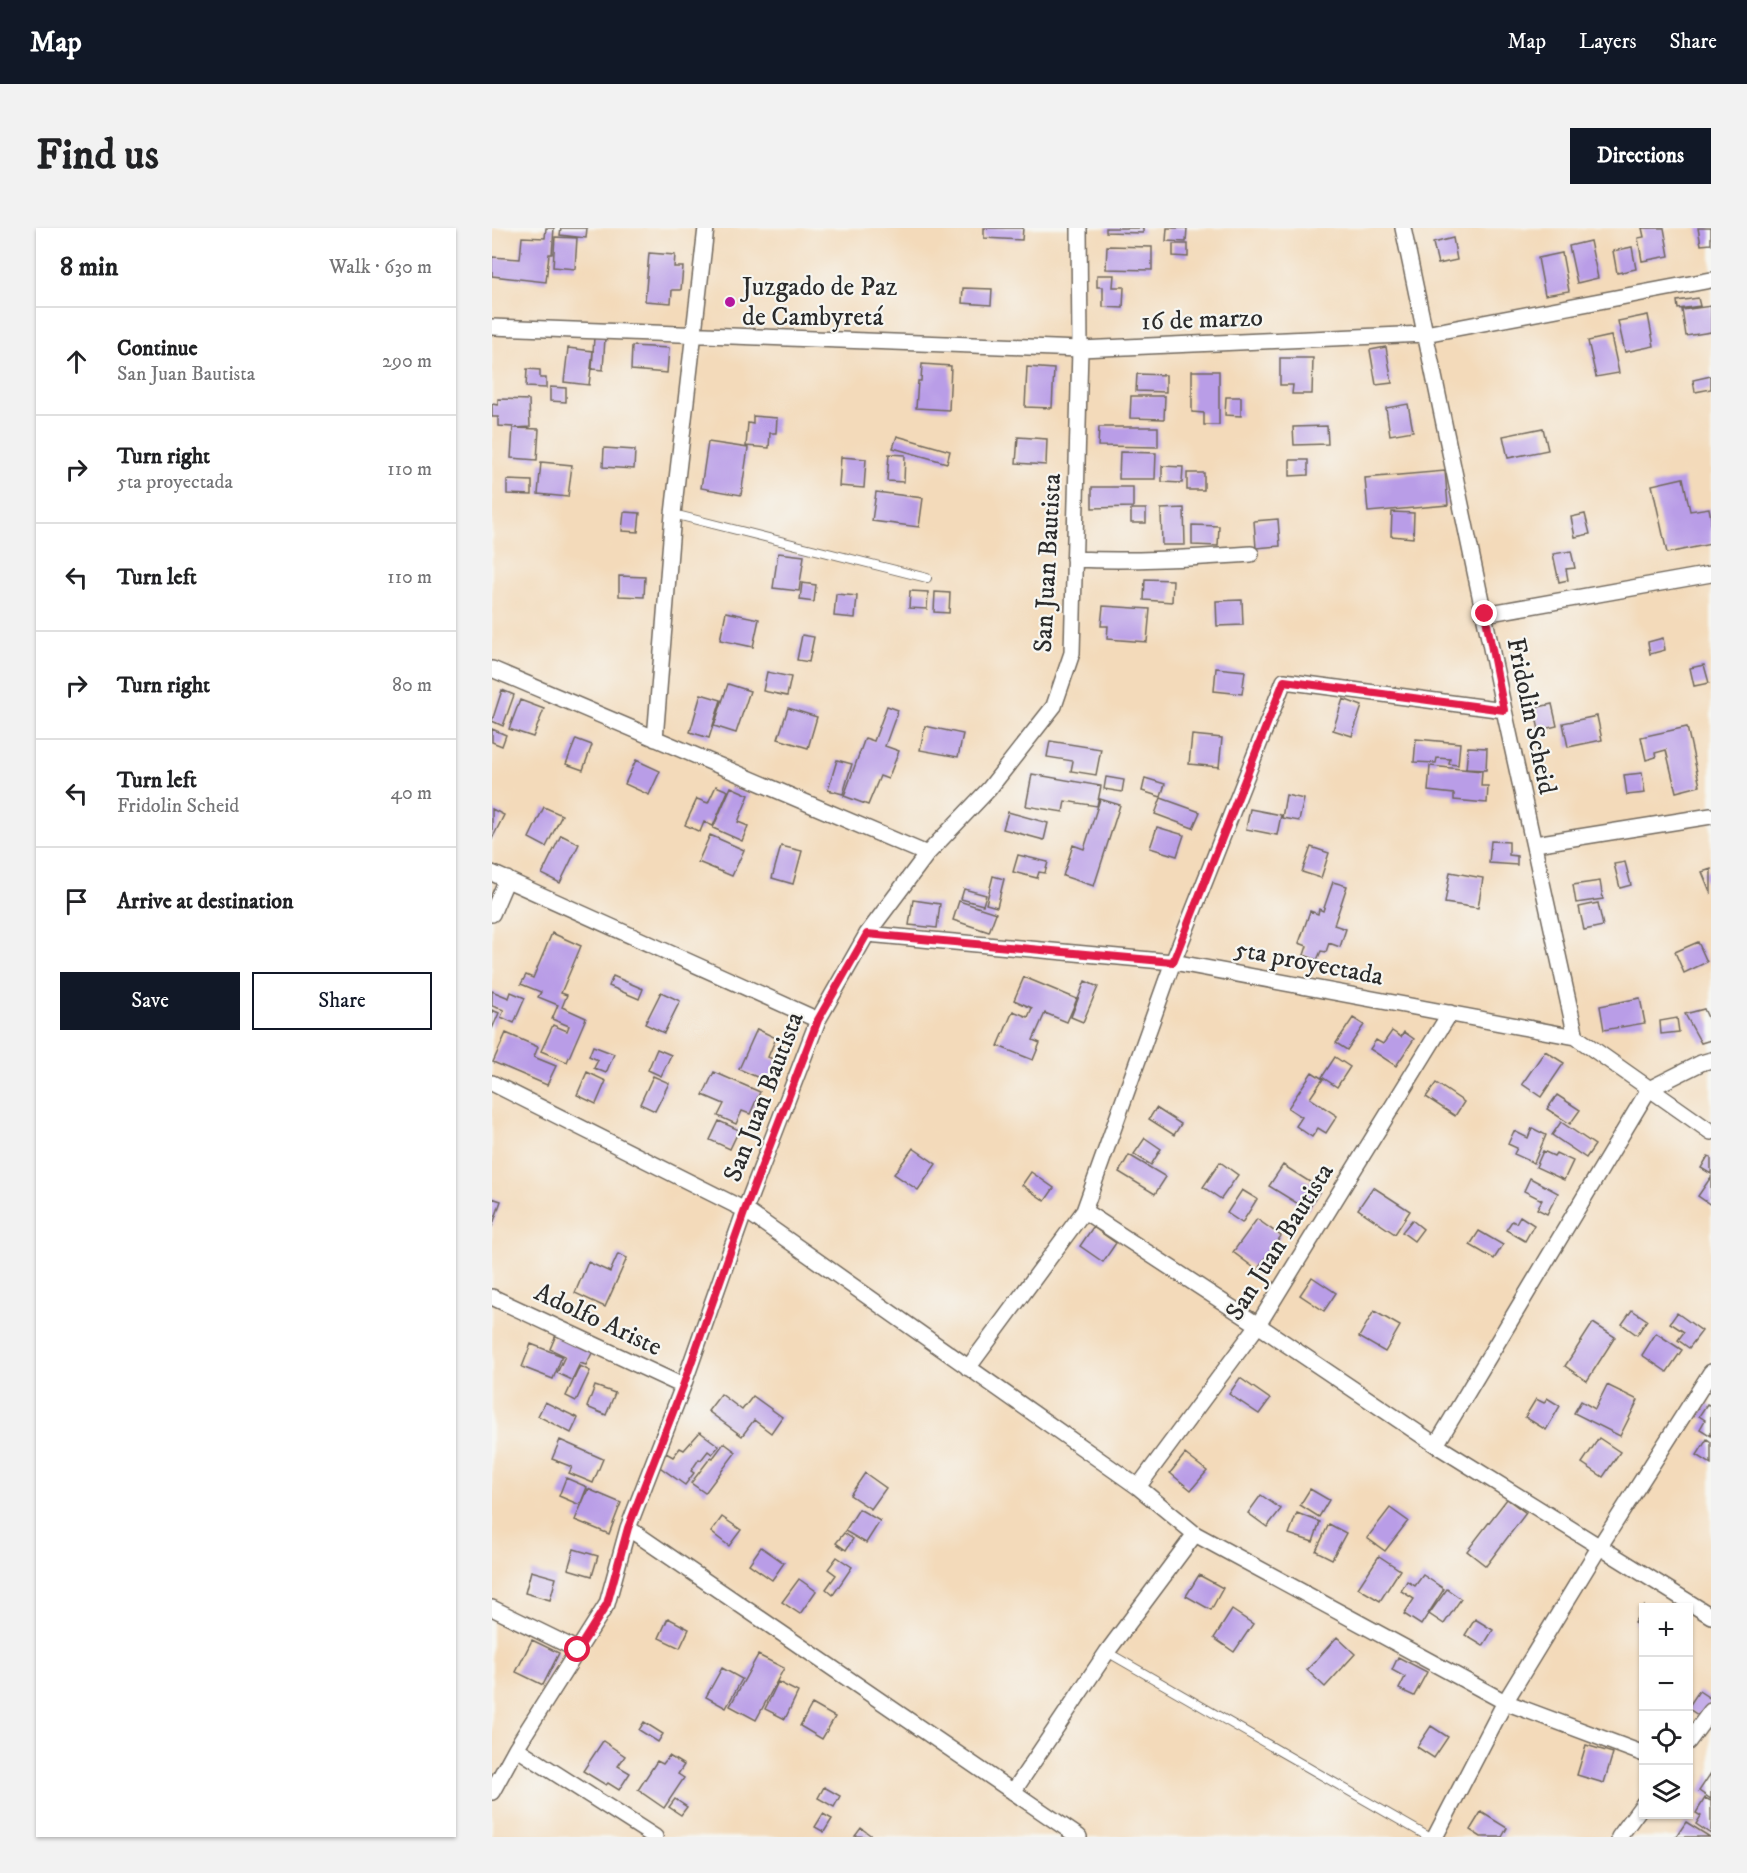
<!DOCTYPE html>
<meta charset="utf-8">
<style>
:root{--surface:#fff;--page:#f2f2f2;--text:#202124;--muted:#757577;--line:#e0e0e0;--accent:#111827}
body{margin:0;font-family:"IM FELL DW Pica",serif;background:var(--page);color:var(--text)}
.controls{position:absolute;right:18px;bottom:18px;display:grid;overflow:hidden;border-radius:0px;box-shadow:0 2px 4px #0004}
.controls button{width:54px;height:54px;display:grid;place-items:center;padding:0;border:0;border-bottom:2px solid var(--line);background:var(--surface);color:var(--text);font:30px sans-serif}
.stop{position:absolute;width:18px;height:18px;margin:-14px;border:4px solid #e11d48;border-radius:50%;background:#fff}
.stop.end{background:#e11d48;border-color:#fff;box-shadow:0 2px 6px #0008}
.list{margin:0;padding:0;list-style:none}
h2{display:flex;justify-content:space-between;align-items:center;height:78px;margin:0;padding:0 24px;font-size:26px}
h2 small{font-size:20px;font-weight:400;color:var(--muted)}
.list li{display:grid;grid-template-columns:39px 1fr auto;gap:18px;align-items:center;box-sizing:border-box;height:108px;padding:0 24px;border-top:2px solid var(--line)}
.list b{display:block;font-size:22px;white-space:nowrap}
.list p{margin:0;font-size:20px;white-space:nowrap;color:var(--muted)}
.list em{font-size:20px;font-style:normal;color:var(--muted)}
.actions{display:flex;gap:12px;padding:18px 24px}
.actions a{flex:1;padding:14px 0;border:2px solid var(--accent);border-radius:0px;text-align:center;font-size:21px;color:var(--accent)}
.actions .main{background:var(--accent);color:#fff}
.icon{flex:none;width:33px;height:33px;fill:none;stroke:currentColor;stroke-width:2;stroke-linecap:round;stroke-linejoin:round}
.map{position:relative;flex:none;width:1219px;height:1609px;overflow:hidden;border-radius:0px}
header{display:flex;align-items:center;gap:36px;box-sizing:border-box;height:84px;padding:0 30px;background:var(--accent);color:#fff}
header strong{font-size:28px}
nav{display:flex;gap:33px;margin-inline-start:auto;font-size:21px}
.intro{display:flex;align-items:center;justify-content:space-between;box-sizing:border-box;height:144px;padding:0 36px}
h1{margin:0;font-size:42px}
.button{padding:15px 27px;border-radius:0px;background:var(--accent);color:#fff;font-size:21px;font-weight:700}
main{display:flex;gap:36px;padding:0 36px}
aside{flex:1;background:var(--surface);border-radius:0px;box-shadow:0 2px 4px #0004}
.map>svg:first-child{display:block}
.building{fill:#b99de7}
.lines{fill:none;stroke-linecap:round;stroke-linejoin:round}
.service-casing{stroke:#71685d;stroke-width:10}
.minor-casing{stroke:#71685d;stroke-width:18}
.service{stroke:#fff;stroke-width:8}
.minor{stroke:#fff;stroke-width:15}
.route{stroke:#e11d48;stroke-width:8}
.poi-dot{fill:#b5179e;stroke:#f6f6f2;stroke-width:2}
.labels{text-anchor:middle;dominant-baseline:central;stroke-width:4.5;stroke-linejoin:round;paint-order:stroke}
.poi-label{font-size:26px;fill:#2b2b2b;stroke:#f6f6f2;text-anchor:start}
.street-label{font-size:26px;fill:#2b2b2b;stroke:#f6f6f2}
</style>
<header>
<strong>Map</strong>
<nav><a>Map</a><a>Layers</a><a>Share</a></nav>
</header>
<div class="intro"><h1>Find us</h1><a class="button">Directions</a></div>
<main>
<aside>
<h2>8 min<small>Walk · 630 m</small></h2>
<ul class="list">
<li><svg class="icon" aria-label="ahead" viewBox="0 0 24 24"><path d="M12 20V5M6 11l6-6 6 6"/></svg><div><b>Continue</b><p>San Juan Bautista</p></div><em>290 m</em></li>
<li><svg class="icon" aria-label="right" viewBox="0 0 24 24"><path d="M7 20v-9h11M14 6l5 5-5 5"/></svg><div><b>Turn right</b><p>5ta proyectada</p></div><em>110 m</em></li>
<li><svg class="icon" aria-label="left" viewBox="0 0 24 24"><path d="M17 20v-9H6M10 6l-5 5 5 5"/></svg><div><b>Turn left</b></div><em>110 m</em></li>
<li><svg class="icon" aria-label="right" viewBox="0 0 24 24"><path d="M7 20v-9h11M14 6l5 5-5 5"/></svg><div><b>Turn right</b></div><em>80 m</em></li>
<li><svg class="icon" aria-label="left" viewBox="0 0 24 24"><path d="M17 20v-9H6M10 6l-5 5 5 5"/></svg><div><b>Turn left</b><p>Fridolin Scheid</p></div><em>40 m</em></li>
<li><svg class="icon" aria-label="arrive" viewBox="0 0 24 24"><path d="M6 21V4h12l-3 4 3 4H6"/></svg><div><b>Arrive at destination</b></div></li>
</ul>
<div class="actions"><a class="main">Save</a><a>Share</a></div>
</aside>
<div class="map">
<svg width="1219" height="1609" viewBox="0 0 1219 1609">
<rect width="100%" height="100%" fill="#f6f6f2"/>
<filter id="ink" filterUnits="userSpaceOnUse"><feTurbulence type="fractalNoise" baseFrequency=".0167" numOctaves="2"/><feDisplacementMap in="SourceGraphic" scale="12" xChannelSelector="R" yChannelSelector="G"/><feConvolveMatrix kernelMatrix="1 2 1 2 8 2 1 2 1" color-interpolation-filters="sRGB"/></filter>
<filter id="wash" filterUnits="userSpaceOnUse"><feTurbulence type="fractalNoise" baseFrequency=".008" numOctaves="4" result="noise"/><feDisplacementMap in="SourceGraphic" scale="24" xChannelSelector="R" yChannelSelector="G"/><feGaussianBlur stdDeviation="1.35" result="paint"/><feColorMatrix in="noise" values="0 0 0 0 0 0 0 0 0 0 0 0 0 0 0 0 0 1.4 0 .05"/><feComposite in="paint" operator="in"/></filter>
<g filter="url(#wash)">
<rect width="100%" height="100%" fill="#f3daba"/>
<g id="blocks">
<!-- building -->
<path class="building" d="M54,0h8l-2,26h-3l-3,28 -54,-6v-19l28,2 2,-22 23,1z
M69,0h26l-1,10 -26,-3z
M492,0h39l-1,12 -38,-2z
M614,0h37v5l-37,-1z
M675,0h20l-1,14 -20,-1z
M1150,0h22l5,28 -27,5 -4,-23 6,-1z
M1206,0h13v16l-10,1z
M63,9l22,1 -2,31 -22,-2z
M961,10l4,22 -19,4 -5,-21z
M1098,13l8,37 -21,5 -8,-37z
M681,16h15v13l-15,-1z
M615,18l45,1v23l-46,-1z
M1140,19l4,22 -19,4 -4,-22z
M157,25l26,2 -1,12h9l-2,23h-9l-1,13 -26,-2z
M1070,25l7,38 -24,4 -7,-37z
M605,47h17l-1,12h11l-1,21 -20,-1v-20h-6z
M471,60l29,1 -1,16 -29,-2z
M1206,70l2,8 -22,3 -1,-8z
M1219,78v26l-25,4 -4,-26z
M1156,87l6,31 -29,6 -7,-31z
M1119,108l8,37 -23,4 -8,-36z
M102,109l11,1 -2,32 -11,-1z
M140,118l37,2 -2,25 -36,-3z
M894,119l6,36 -16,2 -6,-35z
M76,120l25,3 -4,34 -25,-3z
M788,130h33l-1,36h-20l1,-9h-13z
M430,136l29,2 -2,44 -33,-2 2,-27h3z
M535,139l27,2 -2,39 -27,-1z
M35,141l13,1v8h6v10l-20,-1z
M700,143h27v54h-15v-12l-12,-1z
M645,146l29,1v17l-30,-1z
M1219,148v13l-16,3 -2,-12z
M58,159l16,1v14l-16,-1z
M639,168h34l-1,23 -34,-1z
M734,169h15v19l-16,-1z
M6,171l31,1 1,27 -15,1 24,1 -2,31 -26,-2 2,-31 -15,-1v-9h-6v-13l6,1z
M916,176l5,27 -23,4 -4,-27z
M261,188l24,2 -1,15h-6l-1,15 -23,-2 2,-23 5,1z
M835,198l1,18 -34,1 -1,-18z
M607,199h59v20l-60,-1z
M1051,200l5,22 -40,8 -5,-22z
M405,208l53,15 -3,12 -54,-15z
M526,209l29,2 -1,26 -30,-2z
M216,214l40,6 -7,47 -40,-7z
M112,220l31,2 -1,19 -31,-2z
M628,224l36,1 -1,26h-36z
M397,226l16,1 -1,27 -17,-1z
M349,229l25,2 -2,29 -25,-2z
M798,232h18v15l-18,1z
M49,234l31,3 -4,32 -30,-3z
M670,238l21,1 -1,16 -20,-1z
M953,243l3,34 -80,7 -3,-34z
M695,245h17v17h-17z
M1191,250l7,33 19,-3 2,10v26l-44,9 -15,-68z
M15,252l25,1v14l-25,-1z
M600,259h41v20l-41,1z
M384,264l47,6 -4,29 -47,-6z
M692,280l1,37h-23l-1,-36z
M639,281h15v14h-15z
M132,284l16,1 -2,19 -16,-1z
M900,284l22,1 -1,25 -22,-2z
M1093,286l5,20 -15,3 -4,-20z
M786,291l2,27 -24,2 -2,-27z
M700,297l27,1 -1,20 -26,-1z
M1079,323l4,17 -9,1 2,11 -9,2 -6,-28z
M286,325l26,3 -5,35 -26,-3z
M127,348l26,1 -1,20 -25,-1z
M653,351l28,1 -1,22 -28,-2z
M310,355l14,2 -2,17 -14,-2z
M418,363l18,1 -1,17 -18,-1z
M443,364l15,1 -1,20 -15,-1z
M344,366l21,2 -2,22 -21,-2z
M750,372l1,25 -26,1 -1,-25z
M611,378l47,3 -3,33 -40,-3 1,-13h-7z
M234,384l33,7 -6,28 -33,-7z
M310,407l12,2 -5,25 -12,-2z
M1171,410l2,12 -15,4 -2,-12z
M1212,437l5,18 -15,3 -4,-18z
M724,440l29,3 -3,23 -28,-3z
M275,444l24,5 -4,19 -24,-5z
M236,456l22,7 -14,42 -22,-7z
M10,462l12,5 -11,31 -11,-5z
M209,466l20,6 -12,38 -19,-6z
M851,471l19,7 -10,30 -19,-6z
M28,472l24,9 -11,28 -24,-8z
M1060,476l5,22 -18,4 -5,-22z
M395,478l11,4 -13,36 14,5 -11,28 -8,-3 -12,29 -24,-9 21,-58 9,3z
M296,480l29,9 -9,31 -30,-9z
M1105,488l5,24 -34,7 -5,-24z
M433,498l38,8 -5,23 -38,-7z
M1195,499l13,59 -24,6 -10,-42 -11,3 1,4 -10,3 -5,-23z
M0,501l14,6 -4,11 -10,-4z
M700,507l30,3 -3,29 -30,-3z
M84,511l16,6 -9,25 -17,-6z
M924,511l44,4 -2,22 -9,-1 1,-5 -13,-1 -1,5 -22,-1z
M558,513l51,8 -5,26 -25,-4 2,-10 -26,-4z
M976,519l19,1 -1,22 -20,-1z
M144,532l24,11 -11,24 -24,-11z
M345,532l15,4 -9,30 -15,-4z
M938,538l52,5 -1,15h7l-1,17 -33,-3v-6l-26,-3z
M1150,545l3,20 -18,2 -3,-20z
M540,546l69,12 -4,20 -32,-5 -2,11 -37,-6z
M614,549l18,3 -2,12 -18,-3z
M653,550l20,6 -4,13 -19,-6z
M224,558l12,5 -15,35 -9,-4 -4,10 -15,-7 12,-26 11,4z
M239,559l18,8 -11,27 10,4 -6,15 -29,-13z
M794,567l18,4 -5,22 -17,-3z
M669,570l39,14 -7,16 -38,-14z
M608,571l20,6 -26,81 -31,-10 10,-31 11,4z
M52,579l18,8 -16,32 -17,-9z
M0,581l12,6 -12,24z
M758,581l31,6 -4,20 -31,-6z
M516,584l40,11 -4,17 -41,-11z
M665,599l27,8 -7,21 -27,-8z
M69,607l18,9 -19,39 -18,-9z
M218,607l34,15 -12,26 -34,-14z
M999,613l18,1v13l8,1v9l-28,-2z
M289,618l21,5 -9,33 -21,-6z
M819,619l18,6 -8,25 -19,-6z
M526,627l30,7 -3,11 -6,-1 -2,6 -24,-6z
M1133,634l6,23 -11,3 -6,-24z
M1219,641v25l-9,-22z
M958,644l33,6 -5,30 -33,-5z
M501,648l11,3 -7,28 -11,-3z
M1108,653l3,18 -27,4 -3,-18z
M841,654l14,4 -13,39 12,4 -6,18 -11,-4 -3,9 -5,-1 -4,9 -13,-5 3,-9 -8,-3 11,-32 8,3 1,-5 4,2z
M472,661l22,6 -3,10 -22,-6z
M421,672l27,4 -3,24 -28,-3z
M467,673l37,12 -7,19 -36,-12z
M1106,675l5,23 -19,4 -5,-23z
M60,705l29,13 -20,47 6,2 -5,12 24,11 -19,44 -26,-11 12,-26 14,6 2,-5 -17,-7 6,-14 -20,-8 3,-5 -20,-8 5,-9 7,3z
M1206,714l9,20 -23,11 -9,-21z
M121,748l30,13 -4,10 -30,-13z
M532,749l53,22 -10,23 -22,-9 -12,27 7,3 -7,17 -35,-14 15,-35 15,6 4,-9 -18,-8z
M593,753l13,6 -15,35 -12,-5z
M0,763l17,7 2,-6 14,6 -11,25 -13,-6 3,-7 -12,-4z
M169,764l19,9 -16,32 -19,-9z
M1148,770l5,25 -41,7 -4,-24z
M1212,781l7,15v16l-10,3 -16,-29z
M0,782l7,3 -7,16z
M861,790l11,7 -17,25 -11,-7z
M1185,790l2,14 -18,2 -1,-13z
M265,801l19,9 -8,19 10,4 -10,21 -29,-13z
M900,803l9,6 3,-5 10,7 -18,27 -26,-17 6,-9 7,4z
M14,805l32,14 -4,10 22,9 -9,19 -54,-23z
M101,818l21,8 -8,19 -12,-5 4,-8 -9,-4z
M165,821l14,6 -10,21 -13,-6z
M1053,823l19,12 -23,34 -19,-13z
M843,829l15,10 -13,20 -15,-10z
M95,844l19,9 -10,23 -19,-9z
M222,844l46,20 -10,22 -8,-3 -6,13 -18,-8 6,-12 -21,-9z
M820,844l11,7 -13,19 27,18 -11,17 -8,-5 -6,9 -16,-11 6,-9 -14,-9z
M161,848l16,7 -14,28 -15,-7z
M944,855l28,19 -9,14 -29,-19z
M1065,867l23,15 -10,14 -23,-15z
M664,880l25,16 -7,11 -25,-16z
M227,893l20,9 -9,19 -20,-9z
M1069,894l34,23 -9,13 -34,-23z
M1040,900l14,7 -12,28 -20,-9 3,-6 -9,-4 6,-13 14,7z
M653,910l16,11 -10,16 -17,-11z
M421,920l23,16 -18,26 -24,-16z
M1051,923l11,5 2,-3 17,8 -9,19 -28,-13z
M637,927l37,22 -11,17 -36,-22z
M1216,928l3,1v17l-10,-6z
M728,934l18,13 -17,24 -18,-12z
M791,937l38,24 -13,21 -39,-24z
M539,944l23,16 -9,13 -23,-16z
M1219,949v28l-13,-9z
M1038,950l28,15 -11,21 -10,-5 5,-9 -18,-9z
M881,959l37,24 -15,23 -37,-25z
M750,962l15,9 -15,24 -15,-10z
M0,970l9,3 -9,26z
M1028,988l14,9 -9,16 -19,-11 6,-9 4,2z
M765,991l24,17 -24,34 -24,-18z
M920,992l11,9 -9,12 -12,-9z
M601,999l23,16 -13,19 -23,-16z
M987,1003l24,14 -9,14 -24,-14z
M126,1026l9,4 -22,49 -30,-14 13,-31 22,10z
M820,1049l24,16 -12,18 -24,-16z
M1140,1082l15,10 -10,15 -15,-11z
M882,1083l26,15 -15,26 -26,-15z
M1185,1085l25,18 -13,17 -11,-8 6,-8 -14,-9z
M1101,1095l22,14 -28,44 -22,-15z
M1164,1105l26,17 -15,22 -25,-17z
M64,1107l37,16 -7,14 -6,-2 -8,17 -15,-7 8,-17 -15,-7z
M39,1116l31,12 -9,23 -31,-12z
M88,1138l10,5 -14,30 -10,-5z
M748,1150l30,21 -11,15 -30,-20z
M1115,1157l31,15 -18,36 -46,-23 7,-12 14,8z
M103,1158l20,7 -9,22 -19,-8z
M229,1166l21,16 11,-14 29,21 -11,16 -17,-13 -12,16 -34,-25z
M1055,1170l13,8 -14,24 -21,-13 11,-18 8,4z
M53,1174l33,16 -7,15 -33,-17z
M1215,1176l4,2v30l-11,-7 5,-9 -6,-4z
M208,1204l19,14 -7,8 -4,-3 -7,9 -2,-1 -8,12 3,2 -9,12 -28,-20 9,-12 7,4 7,-9 4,2z
M1107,1210l21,14 -17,25 -21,-14z
M1215,1211l4,3v22l-14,-9z
M68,1212l43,19 -10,24 -24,-10 3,-6 -20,-8z
M232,1215l12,9 -31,41 -14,-10 20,-26 2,1z
M693,1226l22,17 -16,19 -21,-17z
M373,1245l21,15 -15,21 -21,-14z
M74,1250l21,9 -7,18 -21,-9z
M96,1261l33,14 -12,31 -34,-14z
M818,1261l19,11 -10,17 -19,-12z
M769,1267l20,14 -14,18 -19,-14z
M1015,1271l19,14 -40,53 -19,-15z
M898,1280l18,13 -23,30 -18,-13z
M367,1281l21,12 -14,22 -21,-12z
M805,1285l23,9 -7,20 -24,-8z
M230,1289l19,13 -12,16 -18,-14z
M837,1296l17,9 -14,26 -16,-8z
M352,1305l9,6 -7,11 -10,-7z
M269,1319l23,16 -12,17 -23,-16z
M82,1321l24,7 -6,20 -24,-7z
M887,1328l21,14 -20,31 -22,-13z
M345,1329l15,10 -19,28 -7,-6 10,-14 -8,-6z
M39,1343l25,7 -6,22 -25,-7z
M707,1347l24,13 -12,22 -25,-14z
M931,1347l21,14 -23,36 -17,-11 10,-15 -13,-8 6,-10 8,5z
M307,1351l17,12 -16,23 -18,-12z
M955,1361l14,10 -17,25 -15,-10z
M1152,1379v21l-10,-5z
M740,1382l21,14 -19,28 -20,-14z
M176,1390l21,11 -9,19 -21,-10z
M983,1391l18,11 -10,16 -18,-11z
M845,1409l18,17 -30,33 -18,-17z
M40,1412l27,13 -16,32 -27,-13z
M266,1427l26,13 -28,52 -26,-14z
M906,1429l29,15 -13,24 -15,-7 6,-12 -13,-7z
M230,1440l20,11 -16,29 -20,-11z
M286,1454l20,10 -13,27 -20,-10z
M1207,1463l12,8v3l-10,15 -12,-8v-3z
M320,1476l23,13 -13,22 -22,-13z
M152,1494l19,12 -5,8 -19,-12z
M939,1498l17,11 -14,21 -17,-11z
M111,1513l22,15 -7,10 12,7 -11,17 -11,-7 -2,2 -23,-14z
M1094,1517l27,8 -9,30 -27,-8z
M177,1528l15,9 -6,9 6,4 -20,30 -26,-18 19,-29 6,3z
M1219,1545v26l-12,-8z
M332,1559l16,9 -6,11 -16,-9z
M1213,1570l6,3v33l-15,-10 5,-8 -5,-3z
M183,1571l12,8 -6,8 -12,-8z
M989,1584l26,16 -5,9h-21l-11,-7z
M331,1586l9,5 -8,13 -9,-5z
M1194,1594l24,15h-34z
M369,1600l12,9 -18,-1z"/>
</g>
</g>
<g filter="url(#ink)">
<use href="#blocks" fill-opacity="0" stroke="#71685d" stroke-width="1.5"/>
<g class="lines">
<defs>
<path id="service" d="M181,286l254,64
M615,1424l322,185"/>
<path id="minor" d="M911,0l101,482 72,327
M0,99l588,22 345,-15 286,-54
M582,331c59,3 118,-1 177,-5
M993,386l226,-40
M0,441l435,185
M163,511l18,-225 33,-286
M1043,616l176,-28
M0,645l326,147
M0,686l15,-35
M375,706l306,28 403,75 135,95
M0,855l253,127 393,277 57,47 310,168 139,52
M592,983l174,114 178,120 275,171
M0,1069l191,89
M476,1140l116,-157 89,-249 111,-281 220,29
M944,1217l213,-356 52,-26 10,-3
M646,1259l120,-162 192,-312
M136,1300l451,309
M0,1380l86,42
M1196,1514l23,-31
M24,1520l139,89
M0,1564l24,-44 91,-144 21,-76 55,-142 62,-176 73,-190 49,-86 60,-80 62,-65 65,-83 18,-53 8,-304 -1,-121
M521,1564l94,-140 88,-118
M943,1609l70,-135 95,-156 111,-174
M1127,1609l25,-34"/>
</defs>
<!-- service casing -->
<use href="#service" class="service-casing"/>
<!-- minor casing -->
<use href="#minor" class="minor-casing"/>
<!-- service -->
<use href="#service" class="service"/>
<!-- minor -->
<use href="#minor" class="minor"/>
</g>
</g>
<g class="lines" filter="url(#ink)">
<!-- route -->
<path class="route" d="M86,1422l29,-46 21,-76 55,-142 62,-176 73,-190 49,-86 306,28 111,-281 220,29 -19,-96"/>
</g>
<!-- markers -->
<circle class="poi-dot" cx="238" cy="74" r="6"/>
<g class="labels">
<!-- poi labels -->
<g class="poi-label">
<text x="250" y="59">Juzgado de Paz<tspan x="250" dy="30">de Cambyretá</tspan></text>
</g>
<!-- street labels -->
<g class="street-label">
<text transform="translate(710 92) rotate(-2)">16 de marzo</text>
<text transform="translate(556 335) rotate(-87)">San Juan Bautista</text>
<text transform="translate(1039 488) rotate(78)">Fridolin Scheid</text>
<text transform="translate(817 735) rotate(11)">5ta proyectada</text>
<text transform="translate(272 869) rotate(-69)">San Juan Bautista</text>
<text transform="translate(788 1014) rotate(-58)">San Juan Bautista</text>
<text transform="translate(106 1092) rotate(25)">Adolfo Ariste</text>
</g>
</g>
</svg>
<div class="controls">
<button>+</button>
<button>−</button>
<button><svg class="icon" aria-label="locate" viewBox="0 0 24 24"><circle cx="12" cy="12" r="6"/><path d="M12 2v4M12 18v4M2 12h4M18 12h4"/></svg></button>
<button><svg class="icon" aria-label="layers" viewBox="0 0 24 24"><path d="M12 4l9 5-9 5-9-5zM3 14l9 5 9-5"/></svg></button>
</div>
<div class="stop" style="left:86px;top:1422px"></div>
<div class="stop end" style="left:993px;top:386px"></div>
</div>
</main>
